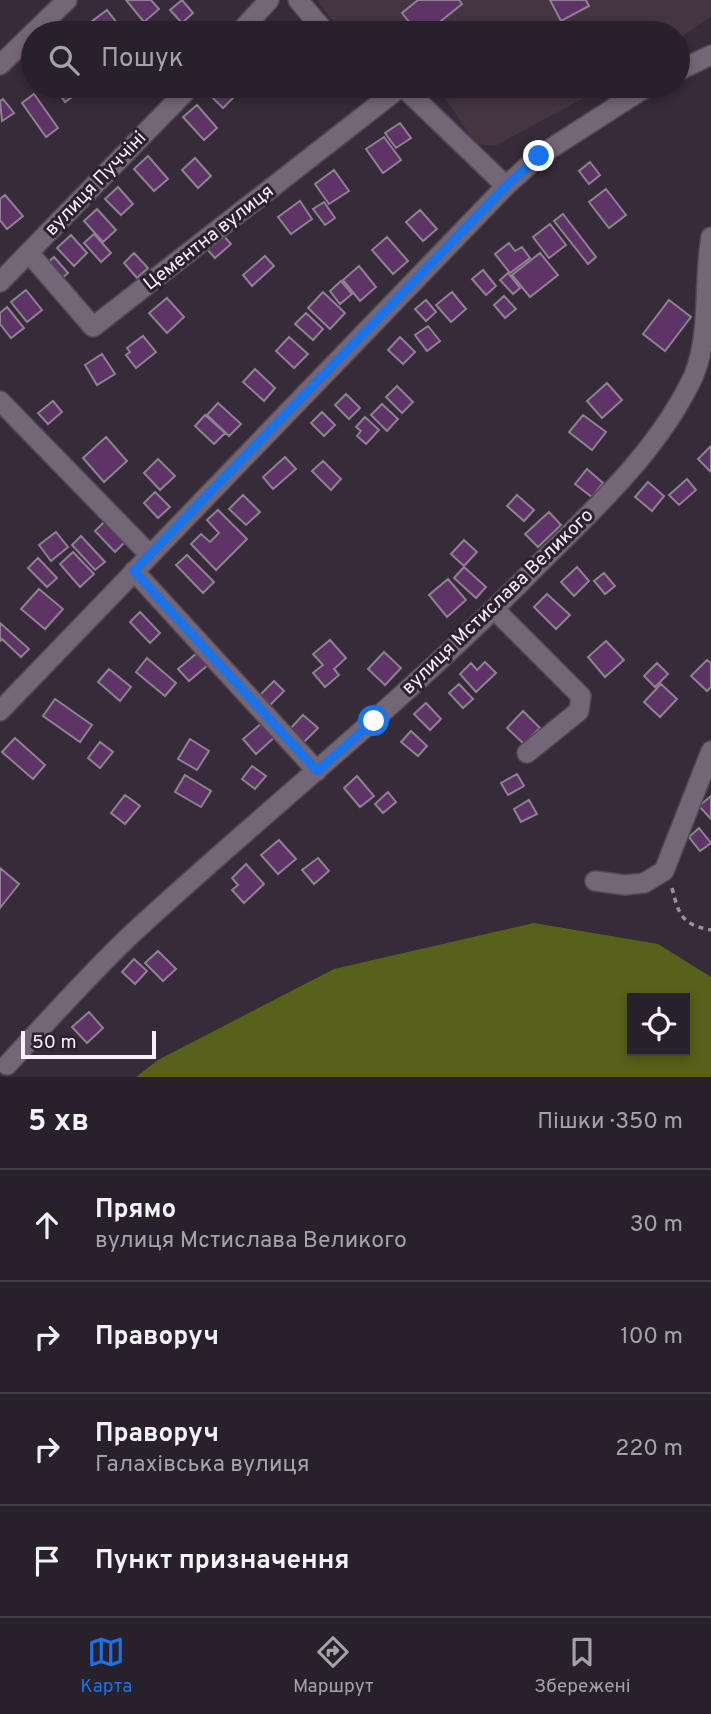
<!DOCTYPE html>
<html lang="uk">
<meta charset="utf-8">
<style>
:root{--surface:#28202a;--page:#342d36;--text:#f1f3f6;--muted:#a5a3a8;--line:#443e47;--accent:#1a73e8}
body{margin:0;font-family:Overpass,sans-serif;background:var(--page);color:var(--text)}
.controls{position:absolute;right:21px;bottom:21px;display:grid;overflow:hidden;border-radius:0px;box-shadow:0 4px 10px #0003}
.controls button{width:63px;height:63px;display:grid;place-items:center;padding:0;border:0;border-bottom:2px solid var(--line);background:var(--surface);color:var(--text);font:35px sans-serif}
.scale{position:absolute;left:21px;bottom:18px;width:135px;box-sizing:border-box;padding-left:7px;border:4px solid #f7f0f9;border-top:0;font-size:19px;line-height:24px;white-space:nowrap;color:#f7f0f9;-webkit-text-stroke:5px #2c212e;paint-order:stroke}
.stop{position:absolute;width:21px;height:21px;margin:-16px;border:5px solid #1a73e8;border-radius:50%;background:#fff}
.stop.end{background:#1a73e8;border-color:#fff;box-shadow:0 2px 7px #0008}
.list{margin:0;padding:0;list-style:none}
h2{display:flex;justify-content:space-between;align-items:center;height:91px;margin:0;padding:0 28px;font-size:30px}
h2 small{font-size:23px;font-weight:400;color:var(--muted)}
.list li{display:grid;grid-template-columns:46px 1fr auto;gap:21px;align-items:center;box-sizing:border-box;height:112px;padding:0 28px;border-top:2px solid var(--line)}
.list b{display:block;font-size:26px;white-space:nowrap}
.list p{margin:0;font-size:23px;white-space:nowrap;color:var(--muted)}
.list em{font-size:23px;font-style:normal;color:var(--muted)}
.icon{flex:none;width:38px;height:38px;fill:none;stroke:currentColor;stroke-width:2;stroke-linecap:round;stroke-linejoin:round}
.map{position:relative;flex:none;width:711px;height:1077px;overflow:hidden}
.search{position:absolute;background:var(--surface);box-shadow:0 4px 10px #0003;left:21px;right:21px;top:21px;height:77px;display:flex;align-items:center;gap:18px;box-sizing:border-box;padding:0 24px;border-radius:38px;color:var(--muted);font-size:26px}
.sheet{height:539px;background:var(--surface)}
nav{display:flex;justify-content:space-around;align-items:center;box-sizing:border-box;height:98px;border-top:2px solid var(--line);background:var(--surface);font-size:19px;color:var(--muted)}
nav a{display:grid;justify-items:center;gap:4px}
nav .on{color:var(--accent)}
.map>svg:first-child{display:block}
.industrial{fill:#453541}
.forest{fill:#586119;fill-rule:evenodd}
.building{fill:#5d3465;stroke:#8e8191;stroke-width:2}
.lines{fill:none;stroke-linecap:round;stroke-linejoin:round}
.minor-casing{stroke:#514853;stroke-width:22}
.path{stroke:#9a919c;stroke-width:3.5;stroke-dasharray:5 5;stroke-linecap:butt}
.minor{stroke:#736676;stroke-width:19}
.route{stroke:#1a73e8;stroke-width:9}
.labels{text-anchor:middle;dominant-baseline:central;stroke-width:6;stroke-linejoin:round;paint-order:stroke}
.street-label{font-size:19px;fill:#f7f0f9;stroke:#2c212e}
</style>
<div class="map">
<svg width="711" height="1077" viewBox="0 0 711 1077">
<rect width="100%" height="100%" fill="#362b38"/>
<!-- industrial -->
<path class="industrial" d="M317,0h394v17l-33,22v-6h-288l-7,-5 -11,5h-30z
M437,86h169l-111,60 -19,-2z"/>
<!-- forest -->
<path class="forest" d="M534,923l124,21 53,33v100h-575l22,-17 176,-91zM632,998h53v53h-53z"/>
<!-- building -->
<path class="building" d="M126,0h25l8,9 -15,13z
M182,0l11,13 -11,10 -12,-13z
M418,0h41l3,4 -36,29h-8l-16,-20z
M550,0h36l3,6 -28,15z
M107,10l17,22 -1,1h-23l-9,-11z
M283,24l8,9h-19z
M54,86h25l3,4 -17,12z
M214,86h19l6,6 -16,16 -12,-12 6,-5z
M498,86h24l-20,9z
M34,94l24,34 -12,9 -24,-34z
M3,99l11,14 -12,8 -2,-20z
M197,105l20,23 -13,12 -21,-23z
M400,123l11,15 -15,10 -11,-15z
M384,137l17,23 -18,13 -17,-24z
M148,156l20,23 -14,12 -20,-22z
M195,158l16,18 -13,12 -16,-18z
M590,162l10,13 -11,9 -10,-13z
M334,170l15,21 -20,13 -14,-20z
M118,187l15,17 -12,11 -16,-16z
M606,189l20,26 -17,13 -20,-26z
M5,195l18,21 -16,13 -7,-9v-21z
M300,201l12,18 -21,15 -13,-17z
M324,202l11,16 -10,7 -12,-16z
M97,209l19,21 -13,12 -19,-21z
M420,210l17,19 -14,12 -17,-19z
M563,214l33,43 -8,7 -34,-43z
M550,224l16,21 -17,13 -16,-21z
M94,234l17,19 -10,9 -17,-19z
M222,234l9,10 -16,14 -9,-10z
M71,235l16,18 -13,13 -17,-18z
M387,237l21,24 -15,13 -21,-24z
M509,243l6,8 7,-4 8,11 -20,15 -15,-19z
M134,253l14,15 -11,10 -13,-15z
M540,253l18,22 -28,22 -18,-22z
M265,256l9,10 -22,20 -9,-11z
M54,257l14,16 -10,9 -14,-16z
M359,266l17,21 -16,14 -17,-21z
M483,270l13,16 -10,9 -14,-16z
M508,273l12,15 -7,6 -13,-14z
M341,281l11,13 -12,10 -10,-13z
M26,290l16,20 -15,12 -16,-20z
M323,292l22,21 -15,16 -22,-21z
M452,292l14,17 -15,13 -15,-17z
M504,296l12,13 -11,9 -11,-13z
M167,298l17,19 -17,16 -18,-20z
M426,300l10,12 -10,9 -11,-12z
M669,300l22,17 -26,34 -22,-17z
M7,307l17,21 -13,10 -11,-14v-11z
M306,313l17,16 -10,11 -18,-16z
M428,326l12,15 -13,10 -12,-16z
M143,336l13,16 -20,16 -10,-13 4,-3 -3,-4z
M289,337l19,17 -14,14 -18,-17z
M400,337l15,15 -12,12 -15,-14z
M102,354l13,20 -18,11 -12,-20z
M255,369l20,19 -11,13 -21,-19z
M607,383l15,17 -20,18 -15,-17z
M397,386l16,16 -11,11 -16,-16z
M346,394l14,14 -11,11 -14,-14z
M53,401l9,11 -14,12 -10,-11z
M218,403l23,21 -12,12 -22,-21z
M382,404l16,15 -11,12 -16,-16z
M322,412l13,13 -11,11 -13,-13z
M205,415l20,18 -11,11 -19,-18z
M583,415l23,17 -14,18 -23,-18z
M365,417l14,13 -13,14 -9,-8 4,-5 -5,-4z
M106,437l21,24 -23,21 -21,-24z
M711,446v26l-13,-13z
M285,457l11,12 -23,20 -10,-12z
M158,459l17,17 -15,14 -16,-17z
M323,461l18,18 -10,11 -19,-19z
M587,469l16,14 -11,14 -17,-13z
M687,479l9,11 -17,15 -10,-10z
M648,482l16,14 -12,15 -17,-14z
M155,492l15,15 -12,11 -14,-15z
M243,495l17,17 -14,13 -17,-16z
M517,495l17,15 -10,11 -17,-15z
M218,510l29,29 -31,31 -25,-26 10,-10 9,8 9,-9 -12,-13z
M549,512l12,13 -23,22 -13,-13z
M108,518l20,21 -13,13 -20,-21z
M56,532l12,15 -17,14 -12,-16z
M81,536l24,26 -10,8 -23,-25z
M464,540l13,12 -13,14 -13,-12z
M73,552l21,22 -14,13 -20,-23z
M187,555l27,27 -11,11 -27,-28z
M38,558l19,20 -10,9 -19,-19z
M464,567l22,20 -10,11 -22,-20z
M577,567l12,14 -15,15 -13,-14z
M604,573l11,13 -10,8 -11,-13z
M448,579l18,21 -19,17 -18,-22z
M39,589l24,20 -18,20 -24,-20z
M547,594l23,21 -14,14 -22,-22z
M140,612l20,21 -10,10 -20,-21z
M0,623l29,26 -8,8 -19,-18 -2,2z
M330,640l16,18 -12,11 5,6 -14,12 -12,-14 10,-8 -10,-11z
M606,641l18,19 -19,17 -17,-20z
M384,652l17,16 -16,17 -17,-16z
M197,653l11,12 -19,16 -11,-12z
M147,658l29,25 -11,13 -29,-24z
M707,660l4,3v24l-4,4 -16,-15z
M485,662l11,11 -20,19 -16,-18 11,-11 6,7z
M657,663l11,11 -13,13 -11,-11z
M109,669l22,18 -11,14 -22,-19z
M274,681l10,10 -14,14 -10,-10z
M459,684l14,15 -10,9 -14,-15z
M661,684l16,15 -17,18 -16,-15z
M55,699l37,26 -12,17 -37,-26z
M426,703l15,16 -11,11 -16,-16z
M523,711l17,17 -16,16 -17,-16z
M303,715l15,13 -14,14 -14,-13z
M263,722l13,14 -20,18 -13,-15z
M411,731l16,15 -9,10 -17,-14z
M15,738l30,27 -12,14 -31,-27z
M190,739l19,12 -12,19 -19,-11z
M100,742l13,10 -13,16 -12,-10z
M252,766l14,10 -11,13 -13,-10z
M517,774l7,12 -16,9 -7,-12z
M185,775l26,16 -10,16 -26,-15z
M357,776l17,20 -14,11 -16,-19z
M388,792l8,10 -13,11 -8,-9z
M125,795l15,11 -15,18 -14,-11z
M711,796v23l-12,-13z
M529,800l8,14 -16,8 -7,-13z
M699,828l12,15 -11,8 -11,-14z
M279,840l17,19 -18,15 -17,-19z
M318,858l11,13 -15,13 -12,-14z
M246,864l18,20 -20,19 -12,-13 6,-5 -6,-7z
M0,868l19,16 -19,24z
M158,951l18,18 -13,12 -18,-18z
M134,959l13,12 -12,13 -13,-12z
M89,1012l14,16 -16,15 -15,-16z"/>
<g class="lines">
<defs>
<path id="minor" d="M298,0l28,33
M239,33l30,-33
M0,65l67,-65
M678,71l33,-16
M402,86l104,100
M29,253l64,74 309,-241
M0,282l191,-196
M0,401l150,154
M134,571l183,200
M495,610l86,86 -2,15 -52,42
M0,711l506,-525 33,-30 109,-70
M595,881l30,4 19,-2 20,-12 47,-120
M7,1065c42,-45 83,-92 128,-134 132,-122 273,-233 399,-362 58,-58 125,-118 160,-194 17,-43 9,-92 17,-138"/>
</defs>
<!-- minor casing -->
<use href="#minor" class="minor-casing"/>
<!-- path -->
<path class="path" d="M672,888c7,27 9,36 39,42"/>
<!-- minor -->
<use href="#minor" class="minor"/>
</g>
<g class="lines">
<!-- route -->
<path class="route" d="M374,721l-57,50 -183,-200 372,-385 33,-30"/>
</g>
<g class="labels">
<!-- street labels -->
<g class="street-label">
<text transform="translate(96 184) rotate(-46)">вулиця Пуччіні</text>
<text transform="translate(209 238) rotate(-38)">Цементна вулиця</text>
<text transform="translate(498 602) rotate(-44)">вулиця Мстислава Великого</text>
</g>
</g>
</svg>
<div class="controls">
<button><svg class="icon" aria-label="locate" viewBox="0 0 24 24"><circle cx="12" cy="12" r="6"/><path d="M12 2v4M12 18v4M2 12h4M18 12h4"/></svg></button>
</div>
<div class="scale">50 m</div>
<div class="stop" style="left:374px;top:721px"></div>
<div class="stop end" style="left:539px;top:156px"></div>
<div class="search"><svg class="icon" aria-label="search" viewBox="0 0 24 24"><circle cx="10" cy="10" r="6"/><path d="M15 15l6 6"/></svg>Пошук</div>
</div>
<section class="sheet">
<h2>5 хв<small>Пішки · 350 m</small></h2>
<ul class="list">
<li><svg class="icon" aria-label="ahead" viewBox="0 0 24 24"><path d="M12 20V5M6 11l6-6 6 6"/></svg><div><b>Прямо</b><p>вулиця Мстислава Великого</p></div><em>30 m</em></li>
<li><svg class="icon" aria-label="right" viewBox="0 0 24 24"><path d="M7 20v-9h11M14 6l5 5-5 5"/></svg><div><b>Праворуч</b></div><em>100 m</em></li>
<li><svg class="icon" aria-label="right" viewBox="0 0 24 24"><path d="M7 20v-9h11M14 6l5 5-5 5"/></svg><div><b>Праворуч</b><p>Галахівська вулиця</p></div><em>220 m</em></li>
<li><svg class="icon" aria-label="arrive" viewBox="0 0 24 24"><path d="M6 21V4h12l-3 4 3 4H6"/></svg><div><b>Пункт призначення</b></div></li>
</ul>
</section>
<nav>
<a class="on"><svg class="icon" aria-label="map" viewBox="0 0 24 24"><path d="M3 6l6-2 6 2 6-2v14l-6 2-6-2-6 2zM9 4v14M15 6v14"/></svg>Карта</a>
<a><svg class="icon" aria-label="directions" viewBox="0 0 24 24"><path d="M12 3l9 9-9 9-9-9zM9 14v-3h6M13 9l2 2-2 2"/></svg>Маршрут</a>
<a><svg class="icon" aria-label="saved" viewBox="0 0 24 24"><path d="M7 4h10v16l-5-4-5 4z"/></svg>Збережені</a>
</nav>
